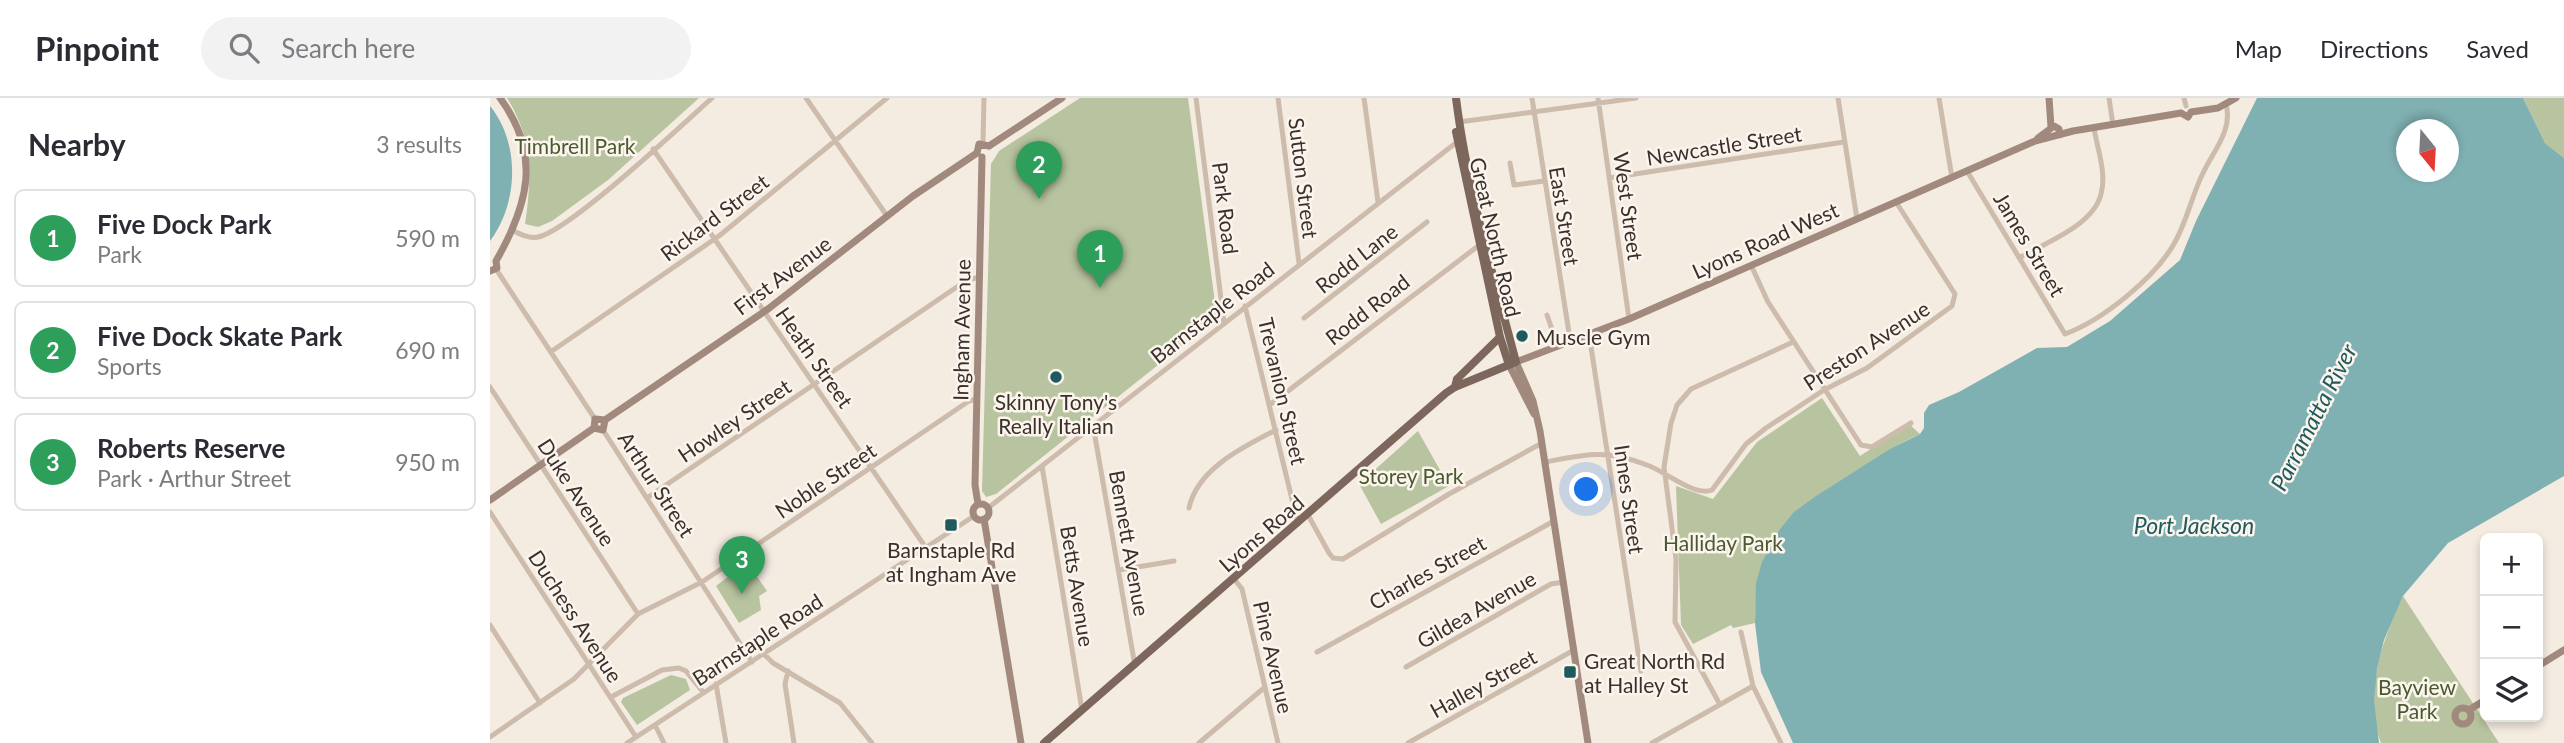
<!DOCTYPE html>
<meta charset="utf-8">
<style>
:root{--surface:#fff;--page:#f2f2f3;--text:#2b2b33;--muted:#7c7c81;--line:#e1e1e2;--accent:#1f5a5e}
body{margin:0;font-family:Lato,sans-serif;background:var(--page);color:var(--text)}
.controls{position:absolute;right:21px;bottom:21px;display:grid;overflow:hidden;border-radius:10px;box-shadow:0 4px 10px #0003}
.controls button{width:63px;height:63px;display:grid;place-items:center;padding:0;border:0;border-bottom:2px solid var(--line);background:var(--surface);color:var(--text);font:35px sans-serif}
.compass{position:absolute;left:1906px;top:21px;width:63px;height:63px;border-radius:50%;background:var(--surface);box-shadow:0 4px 10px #0003;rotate:162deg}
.you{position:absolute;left:1097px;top:392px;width:24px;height:24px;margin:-18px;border:5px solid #fff;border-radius:50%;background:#1a73e8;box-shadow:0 0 0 10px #1a73e833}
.badge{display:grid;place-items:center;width:46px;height:46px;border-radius:50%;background:var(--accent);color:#fff;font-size:23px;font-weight:700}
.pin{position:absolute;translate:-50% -58px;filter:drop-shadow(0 2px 4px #0008)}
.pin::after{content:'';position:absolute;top:37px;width:24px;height:21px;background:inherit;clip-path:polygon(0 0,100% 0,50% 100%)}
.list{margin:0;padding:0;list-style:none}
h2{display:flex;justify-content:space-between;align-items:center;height:91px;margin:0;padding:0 28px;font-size:30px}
h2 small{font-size:23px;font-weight:400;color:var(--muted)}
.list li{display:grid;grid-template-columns:46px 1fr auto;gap:21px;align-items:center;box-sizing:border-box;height:98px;margin:0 14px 14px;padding:0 14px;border:2px solid var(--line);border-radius:10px}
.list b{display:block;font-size:26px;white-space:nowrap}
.list p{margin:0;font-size:23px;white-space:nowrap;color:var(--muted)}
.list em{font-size:23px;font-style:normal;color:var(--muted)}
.icon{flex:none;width:38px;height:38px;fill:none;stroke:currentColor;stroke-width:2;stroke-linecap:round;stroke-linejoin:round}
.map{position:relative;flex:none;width:2074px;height:645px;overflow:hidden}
header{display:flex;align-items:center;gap:42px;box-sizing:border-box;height:98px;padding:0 35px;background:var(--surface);border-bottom:2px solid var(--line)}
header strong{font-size:33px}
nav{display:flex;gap:38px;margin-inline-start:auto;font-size:24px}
.search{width:490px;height:63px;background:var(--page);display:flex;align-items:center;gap:18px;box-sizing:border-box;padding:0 24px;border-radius:38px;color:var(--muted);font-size:26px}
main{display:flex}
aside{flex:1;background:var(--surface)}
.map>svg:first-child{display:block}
.green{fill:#b8c4a0}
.water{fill:#7fb0b2;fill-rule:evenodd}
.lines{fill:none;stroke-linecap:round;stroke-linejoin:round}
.street{stroke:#cdbbac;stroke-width:5}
.secondary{stroke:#a18a7d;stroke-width:7}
.primary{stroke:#7d675c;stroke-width:8}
.poi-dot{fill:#1f5a5e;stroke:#fbf5ee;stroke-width:2.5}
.labels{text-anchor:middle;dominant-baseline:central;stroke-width:5;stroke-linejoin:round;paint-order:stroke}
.park-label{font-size:21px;fill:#4a5a2e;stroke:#fbf5ee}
.street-label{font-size:21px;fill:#3b302b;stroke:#fbf5ee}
.poi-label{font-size:21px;fill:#3b302b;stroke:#fbf5ee;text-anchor:start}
.water-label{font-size:23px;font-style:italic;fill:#1f5a5e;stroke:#fbf5ee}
</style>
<header>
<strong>Pinpoint</strong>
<div class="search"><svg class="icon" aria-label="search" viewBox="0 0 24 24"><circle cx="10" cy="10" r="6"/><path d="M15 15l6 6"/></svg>Search here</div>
<nav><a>Map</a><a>Directions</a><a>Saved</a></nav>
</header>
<main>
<aside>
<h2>Nearby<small>3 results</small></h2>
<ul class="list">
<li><span class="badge" style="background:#2e9e5b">1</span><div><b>Five Dock Park</b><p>Park</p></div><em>590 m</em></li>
<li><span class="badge" style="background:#2e9e5b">2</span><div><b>Five Dock Skate Park</b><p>Sports</p></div><em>690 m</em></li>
<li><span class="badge" style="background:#2e9e5b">3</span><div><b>Roberts Reserve</b><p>Park · Arthur Street</p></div><em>950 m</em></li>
</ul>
</aside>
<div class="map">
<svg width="2074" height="645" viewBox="0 0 2074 645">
<rect width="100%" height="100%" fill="#f4ebe1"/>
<!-- green -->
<path class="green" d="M17,0h192l-91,82 -56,41 -14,6 -13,-3c7,-47 8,-85 -18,-126z
M590,0h108l29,220 -221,176 -10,3 -4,-6 9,-327 8,-13z
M2033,0h41v60l-19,-15z
M1332,300l38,58 49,-32 11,10c-24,10 -43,25 -65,38 -71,42 -98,66 -100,151l-22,5 -2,-3 -38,19 -12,-19 -5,-139 37,13 44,-57z
M928,333l31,55 -68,38 -22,-40z
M257,464l20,29 -8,5 2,14 -22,13 -23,-37z
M1913,498l96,147h-118c-18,-49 1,-102 22,-147z
M181,577l15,4 4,11 -53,35 -16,-23 2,-4z"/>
<!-- water -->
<path class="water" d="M1767,0h266l22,45 19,15v318l-116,67 -45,53 -19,44 -7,29 -3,31 5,43h-586l-32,-71 -6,-49 1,-40 6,-21 18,-33 14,-17 22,-16 74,-47 30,-15 4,-6v-15l5,-8 30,-13 78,-44 30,-1 43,-26 70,-61 16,-39zM1916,32h42v42h-42z
M0,8c31,38 28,98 0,135z"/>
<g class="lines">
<!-- street -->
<path class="street" d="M316,0l81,118
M706,0l28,225
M788,0l21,165
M874,0l14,104
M1042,0l38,241
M1108,0l31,221
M1348,0l19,121
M1449,0l13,80
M1619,0l4,27
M1694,0l2,8
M969,24l177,-24
M493,45l1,-45
M163,51l273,399
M1020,65l4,22 30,-4
M1477,73l98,163c38,-14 91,-57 110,-92 12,-21 17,-47 28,-69 11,-23 30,-43 23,-69
M1119,80l235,-36
M22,132c7,4 17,9 26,7 31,-6 144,-112 174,-139
M1529,160c26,-15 75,-33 82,-64 6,-21 -4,-46 -7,-66
M1261,167l17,37 93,143 11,2 39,-24
M6,171l99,150
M755,208l53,218
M1057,217l10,29
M814,220l123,-96
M1092,237l9,12 50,324
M62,253l167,-115 168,-138
M0,289l148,227
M781,306l211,-161
M603,327l42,241
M113,332l149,232
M1055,364c43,-8 60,-13 102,3 18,6 47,32 65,25l34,-46 20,-16 58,-38 43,-22 85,-62 3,-12 -59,-92
M552,368l40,244
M157,400l320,-218 13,-3
M498,410l469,-366
M699,410c8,-39 54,-61 87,-78
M0,414l146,225
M818,417l21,38 4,5 10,1 106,-65 93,-51
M629,472l55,-9
M745,482l7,9 36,154
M0,527l50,78
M1251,534l12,54 28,57
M827,554l237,-131
M274,556l9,9 67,40 32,40
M916,569l145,-83 13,-2
M298,573l-3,13 9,59
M226,586l10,59
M121,599l51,-27 17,-2 7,3 17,21
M1229,605l-44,-81 1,-63 -12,-92 7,-44 6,-18 14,-16 102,-47
M165,627l9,18
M0,639l84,-58 64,-65 64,-32 267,-181 8,-2
M137,645l347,-227
M709,645l66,-56
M918,645l166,-93
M1162,645l101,-57"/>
<!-- secondary -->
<path class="secondary" d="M1559,0l2,29
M1691,15l7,4 3,-5 27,-4 18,-10
M1548,40l16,-12 5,3v6
M499,48l73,-48
M487,55l2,-9 10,2
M0,173l7,-3 -1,-7c32,-56 46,-106 4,-163
M1019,267l25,49
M115,322l163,-111 145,-113 64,-43
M104,330l9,2 2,-10
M104,330l1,-9 10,1
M0,402l104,-72
M488,406l-3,-19 7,-328
M483 414a8 8 0 1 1 16 0a8 8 0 1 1-16 0Z
M494,421l37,224
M2048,568l26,-16
M1965 618a8 8 0 1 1 16 0a8 8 0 1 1-16 0Z
M1979,612l16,-10
M1098,645l-48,-312 -7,-30 -17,-39 113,-43 406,-178 38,-10 108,-18"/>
<!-- primary -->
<path class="primary" d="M966,34l44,205 9,28
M965,289l2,-8 43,-42
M554,645l402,-350 9,-6 61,-25c-23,-87 -49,-175 -60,-264"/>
</g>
<!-- markers -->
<g class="poi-dot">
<circle cx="1032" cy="238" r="7"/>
<circle cx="566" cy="279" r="7"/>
<rect x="454" y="420" width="14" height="14" rx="3.5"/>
<rect x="1073" y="567" width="14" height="14" rx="3.5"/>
</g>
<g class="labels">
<!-- park labels -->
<g class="park-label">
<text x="85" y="47">Timbrell Park</text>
<text x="921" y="377">Storey Park</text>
<text x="1233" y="444">Halliday Park</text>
<text x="1927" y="588">Bayview<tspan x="1927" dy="24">Park</tspan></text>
</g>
<!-- street labels -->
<g class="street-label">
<text transform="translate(1234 47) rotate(-9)">Newcastle Street</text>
<text transform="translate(814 80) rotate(83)">Sutton Street</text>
<text transform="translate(1139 108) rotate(82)">West Street</text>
<text transform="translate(736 110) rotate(83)">Park Road</text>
<text transform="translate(1075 118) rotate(81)">East Street</text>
<text transform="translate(224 119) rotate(-37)">Rickard Street</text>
<text transform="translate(1006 139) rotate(77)">Great North Road</text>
<text transform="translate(1275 142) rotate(-24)">Lyons Road West</text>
<text transform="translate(1540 146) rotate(59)">James Street</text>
<text transform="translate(866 160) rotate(-38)">Rodd Lane</text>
<text transform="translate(292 177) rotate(-37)">First Avenue</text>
<text transform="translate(877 211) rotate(-38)">Rodd Road</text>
<text transform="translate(722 214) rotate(-38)">Barnstaple Road</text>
<text transform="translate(471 232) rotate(-89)">Ingham Avenue</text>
<text transform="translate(1376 247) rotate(-33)">Preston Avenue</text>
<text transform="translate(325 259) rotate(55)">Heath Street</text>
<text transform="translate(793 293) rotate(77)">Trevanion Street</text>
<text transform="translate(244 322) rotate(-34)">Howley Street</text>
<text transform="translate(335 382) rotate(-34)">Noble Street</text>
<text transform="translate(167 386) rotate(57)">Arthur Street</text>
<text transform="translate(87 394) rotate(57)">Duke Avenue</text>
<text transform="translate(1140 401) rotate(82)">Innes Street</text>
<text transform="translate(771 435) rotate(-41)">Lyons Road</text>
<text transform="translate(640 445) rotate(80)">Bennett Avenue</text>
<text transform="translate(937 474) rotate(-29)">Charles Street</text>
<text transform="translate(588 488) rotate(81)">Betts Avenue</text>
<text transform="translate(986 511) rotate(-30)">Gildea Avenue</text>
<text transform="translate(86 518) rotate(57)">Duchess Avenue</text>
<text transform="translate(267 541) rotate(-33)">Barnstaple Road</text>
<text transform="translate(784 559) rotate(77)">Pine Avenue</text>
<text transform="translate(993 585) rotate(-29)">Halley Street</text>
</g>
<!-- poi labels -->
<g class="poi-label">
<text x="1046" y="238">Muscle Gym</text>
<text x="566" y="303" text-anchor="middle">Skinny Tony's<tspan x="566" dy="24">Really Italian</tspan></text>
<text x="461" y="451" text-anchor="middle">Barnstaple Rd<tspan x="461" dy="24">at Ingham Ave</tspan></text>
<text x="1094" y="562">Great North Rd<tspan x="1094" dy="24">at Halley St</tspan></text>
</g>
<!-- water labels -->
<g class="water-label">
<text transform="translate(1823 319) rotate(-63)">Parramatta River</text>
<text x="1704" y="427">Port Jackson</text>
</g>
</g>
</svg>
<div class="controls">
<button>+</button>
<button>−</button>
<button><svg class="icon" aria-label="layers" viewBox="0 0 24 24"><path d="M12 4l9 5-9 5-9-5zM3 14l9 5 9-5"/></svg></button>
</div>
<svg class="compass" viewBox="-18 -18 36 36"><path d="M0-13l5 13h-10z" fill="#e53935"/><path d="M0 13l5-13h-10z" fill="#7c7c81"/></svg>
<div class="you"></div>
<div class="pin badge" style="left:610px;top:190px;background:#2e9e5b">1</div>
<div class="pin badge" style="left:549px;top:101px;background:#2e9e5b">2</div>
<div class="pin badge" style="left:252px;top:496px;background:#2e9e5b">3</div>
</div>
</main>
